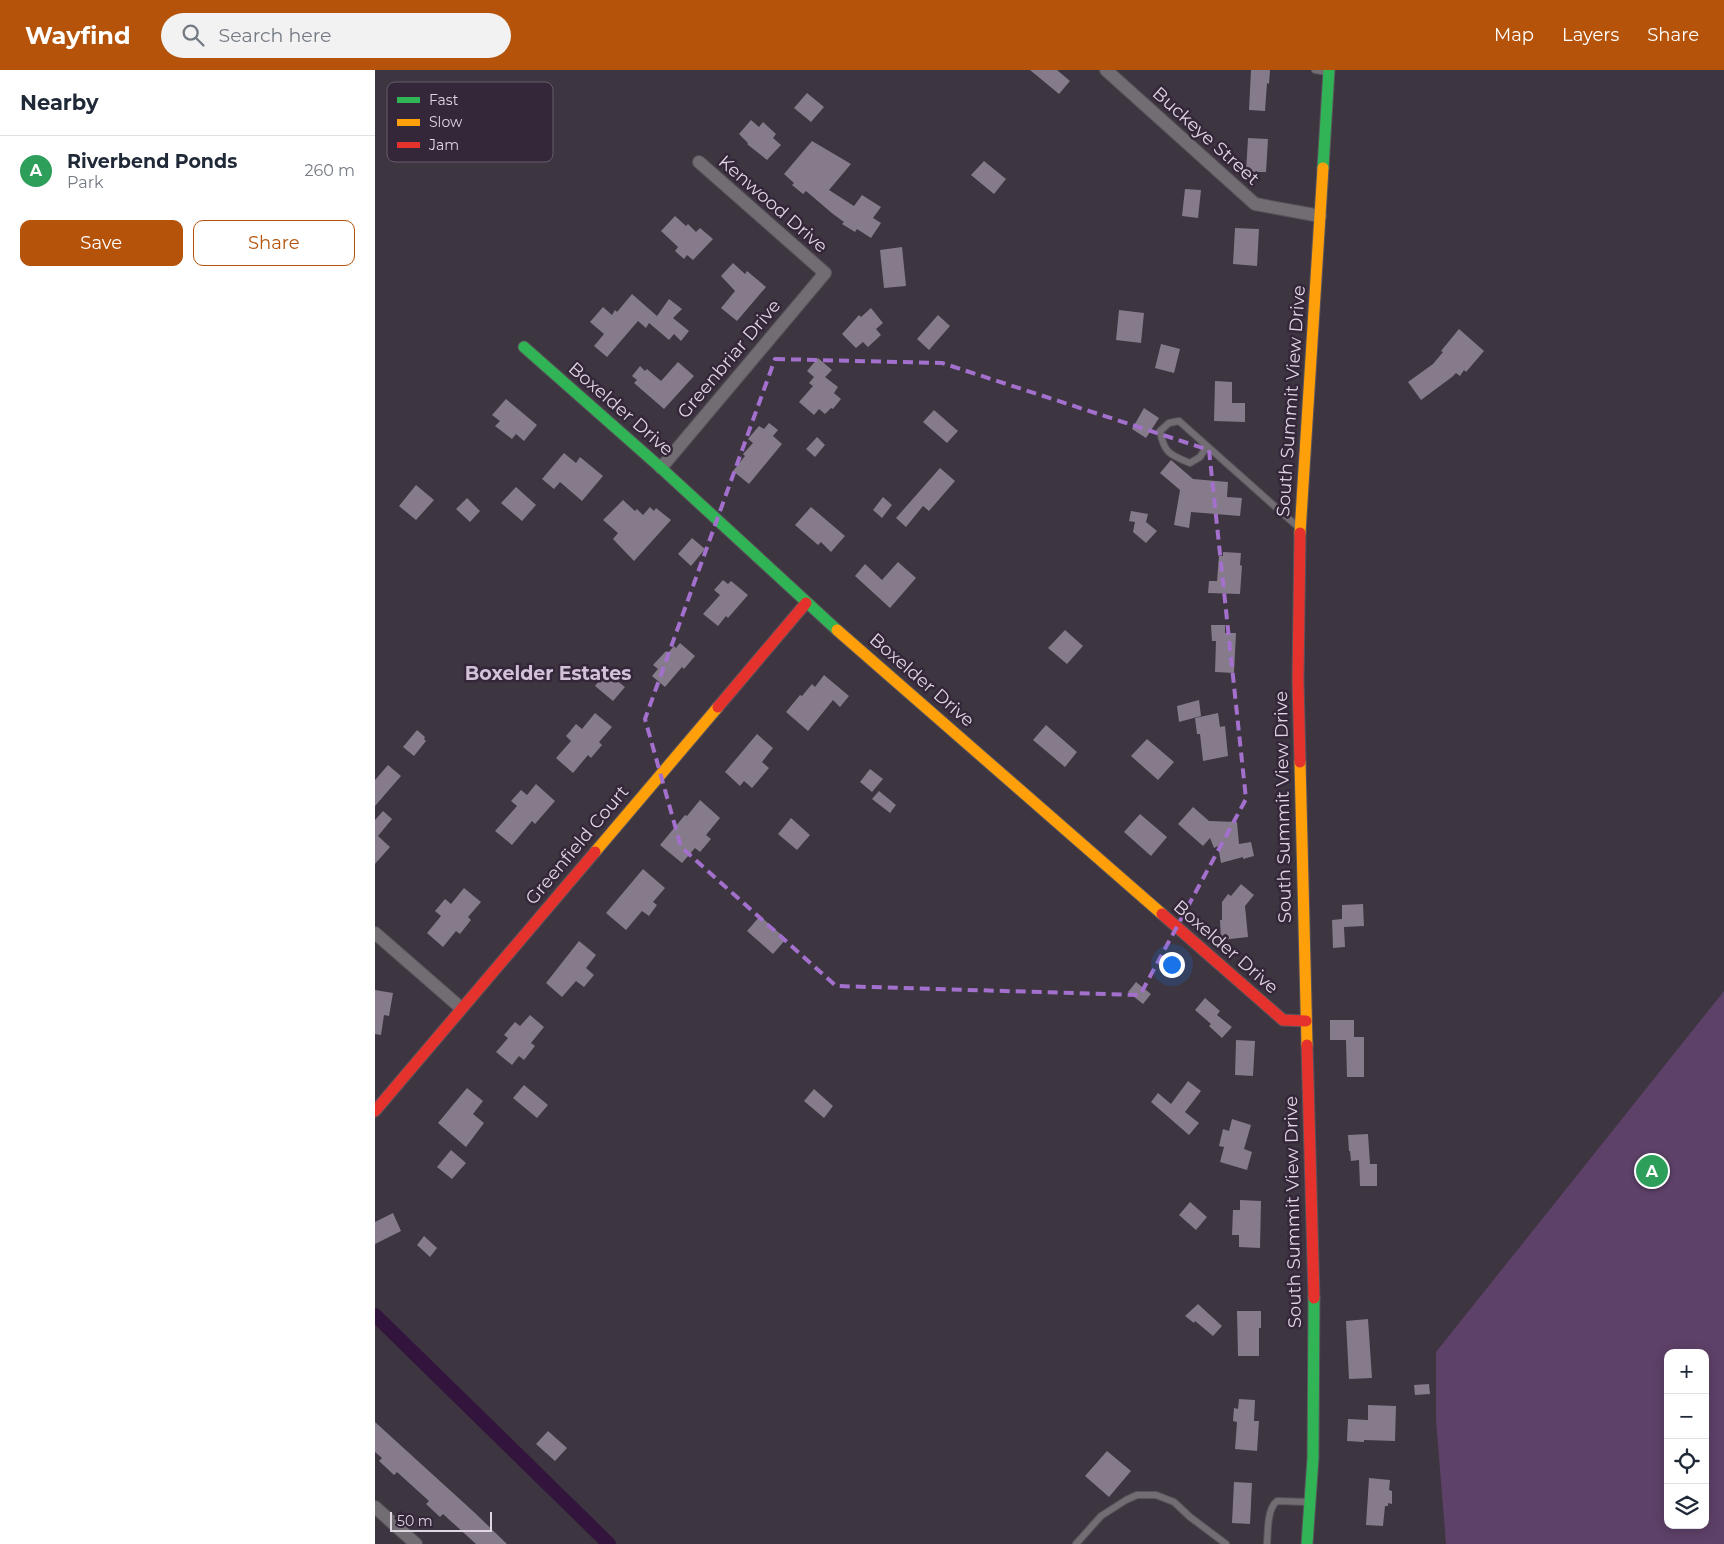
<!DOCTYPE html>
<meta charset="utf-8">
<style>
:root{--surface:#fff;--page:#f2f2f3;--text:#1f2937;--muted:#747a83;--line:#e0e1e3;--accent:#b45309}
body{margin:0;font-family:Montserrat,sans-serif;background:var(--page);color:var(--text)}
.controls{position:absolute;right:15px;bottom:15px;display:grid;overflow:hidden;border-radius:10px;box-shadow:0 2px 12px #0003}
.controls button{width:45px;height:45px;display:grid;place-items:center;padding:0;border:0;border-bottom:1px solid var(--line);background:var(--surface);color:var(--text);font:25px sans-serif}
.scale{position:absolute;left:15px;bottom:12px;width:102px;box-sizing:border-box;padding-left:5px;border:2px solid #dfd6e2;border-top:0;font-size:14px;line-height:18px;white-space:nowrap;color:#dfd6e2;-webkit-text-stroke:4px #342739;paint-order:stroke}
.you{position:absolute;left:796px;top:894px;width:18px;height:18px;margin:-12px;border:4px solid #fff;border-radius:50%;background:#1a73e8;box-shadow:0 0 0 8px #1a73e833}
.badge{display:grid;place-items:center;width:32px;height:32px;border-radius:50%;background:var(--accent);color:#fff;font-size:16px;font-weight:700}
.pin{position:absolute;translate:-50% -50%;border:2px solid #fff;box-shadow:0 1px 5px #0006}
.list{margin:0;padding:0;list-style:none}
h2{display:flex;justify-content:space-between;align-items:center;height:65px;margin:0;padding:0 20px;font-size:21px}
h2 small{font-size:16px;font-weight:400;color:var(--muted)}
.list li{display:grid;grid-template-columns:32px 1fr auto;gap:15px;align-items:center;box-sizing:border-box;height:70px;padding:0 20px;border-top:1px solid var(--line)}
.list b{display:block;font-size:19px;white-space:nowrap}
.list p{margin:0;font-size:16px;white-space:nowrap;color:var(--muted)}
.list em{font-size:16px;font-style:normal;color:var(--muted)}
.actions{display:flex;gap:10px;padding:15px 20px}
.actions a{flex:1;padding:11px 0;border:1px solid var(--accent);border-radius:10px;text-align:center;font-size:18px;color:var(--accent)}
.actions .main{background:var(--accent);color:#fff}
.icon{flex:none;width:28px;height:28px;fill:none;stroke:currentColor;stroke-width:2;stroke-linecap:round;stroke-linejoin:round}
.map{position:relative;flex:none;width:1349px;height:1474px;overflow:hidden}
header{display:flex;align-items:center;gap:30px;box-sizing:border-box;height:70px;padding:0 25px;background:var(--accent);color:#fff}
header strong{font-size:24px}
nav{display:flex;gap:28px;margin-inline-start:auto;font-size:18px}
.search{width:350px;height:45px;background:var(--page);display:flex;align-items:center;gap:12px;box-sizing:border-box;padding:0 18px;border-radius:28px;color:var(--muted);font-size:19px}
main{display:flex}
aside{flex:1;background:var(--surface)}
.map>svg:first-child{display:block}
.green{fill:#5e4168;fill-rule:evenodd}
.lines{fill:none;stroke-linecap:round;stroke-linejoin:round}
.canal{stroke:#32143c;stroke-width:14}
.building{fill:#867b8a}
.lane-casing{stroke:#59535c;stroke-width:8}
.street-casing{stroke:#59535c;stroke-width:14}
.fast-casing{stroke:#59535c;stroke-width:13}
.slow-casing{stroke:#59535c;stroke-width:13}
.jam-casing{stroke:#59535c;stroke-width:13}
.lane{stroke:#716d72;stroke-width:6}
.street{stroke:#716d72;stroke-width:12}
.fast{stroke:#30b455;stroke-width:11}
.slow{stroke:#ff9f0a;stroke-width:11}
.jam{stroke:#e5322d;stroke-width:11}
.marked{fill:none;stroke:#a370cd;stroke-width:4;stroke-dasharray:10 6;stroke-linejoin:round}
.labels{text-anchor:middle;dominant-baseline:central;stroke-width:5;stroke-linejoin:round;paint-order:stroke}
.street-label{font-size:18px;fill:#dfd6e2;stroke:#342739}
.neighbourhood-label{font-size:19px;font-weight:bold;fill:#d3c1d9;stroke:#342739}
.key{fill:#342739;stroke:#675c6c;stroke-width:1}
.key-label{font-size:14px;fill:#dfd6e2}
</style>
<header>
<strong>Wayfind</strong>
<div class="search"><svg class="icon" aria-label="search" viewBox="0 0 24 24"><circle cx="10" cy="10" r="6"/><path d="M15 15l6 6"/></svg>Search here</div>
<nav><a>Map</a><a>Layers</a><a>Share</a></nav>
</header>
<main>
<aside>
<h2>Nearby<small></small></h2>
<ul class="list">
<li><span class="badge" style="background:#2e9e5b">A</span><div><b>Riverbend Ponds</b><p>Park</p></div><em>260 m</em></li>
</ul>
<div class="actions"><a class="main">Save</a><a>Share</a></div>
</aside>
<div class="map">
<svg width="1349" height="1474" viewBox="0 0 1349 1474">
<rect width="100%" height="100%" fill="#3d3540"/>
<!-- green -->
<path class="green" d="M1349,921v553h-278l-10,-124v-68zM1293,1283h37v172h-37z"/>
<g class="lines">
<!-- canal -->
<path class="canal" d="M0,1245l234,229"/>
</g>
<!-- building -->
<path class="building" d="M655,0h27l13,11 -11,13z
M876,0h19l-1,14 -2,-1 -2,28 -16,-1z
M432,23l17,14 -13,15 -17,-14z
M376,50l8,7 4,-5 13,12 -3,4 8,7 -14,15 -20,-16 1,-1 -9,-9z
M873,68l20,1 -2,33h-20z
M437,71l39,23 -22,26 25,16 8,-11 19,12 -8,11 8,5 -10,15 -14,-9 -2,3 -13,-8 2,-2 -11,-8 -27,-23 -3,3 -11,-9 2,-2 -10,-9z
M609,91l22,18 -12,15 -23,-19z
M810,119l16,1 -3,28 -16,-2z
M300,146l11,10 2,-2 8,8 4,-4 13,11 -20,21 -6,-5 -3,4 -9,-8 3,-4 -17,-16z
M860,158l24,1 -2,37 -24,-2z
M527,177l4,39 -22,2 -4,-38z
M358,193l12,11 2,-3 19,16 -29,34 -16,-13 14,-17 -14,-15z
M257,224l25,22 12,-17 13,10 -9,9 16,13 -8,10 -7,-7 -5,6 -20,-17 -3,5 -8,-7 -31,36 -13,-11 10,-12 -14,-12 13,-15 9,8 3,-5 2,2z
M496,238l12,15 -7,6 5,6 -13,12 -5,-5 -7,6 -14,-14 17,-19 2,2z
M744,240l25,3 -3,30 -25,-3z
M563,245l12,11 -21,24 -12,-11z
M1084,259l25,22 -18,21 -2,-2 -4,6 -4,-3 -4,4 -31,23 -13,-18 25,-18 10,-12 -2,-1z
M786,274l19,5 -6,24 -19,-5z
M443,288l14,12 -7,7 13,10 -4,6 7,6 -8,10 -2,-1 -6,6 -6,-5 -5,6 -15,-13 14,-16 -4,-3 5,-6 -7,-6z
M303,292l16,14 -30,33 -30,-26 3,-3 -5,-4 8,-10 5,5 2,-2 14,12z
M840,311l17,1v21h13v19l-31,-1z
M131,329l31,26 -13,16 -8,-7 -4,5 -17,-13 5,-5 -8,-6z
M769,338l15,10 -13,20 -14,-9z
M559,340l24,21 -11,12 -24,-21z
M394,353l9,7 -5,6 9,8 -33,40 -16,-13 12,-15 -2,-2 10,-11 -5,-4 11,-13 5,3z
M442,367l8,8 -10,12 -9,-8z
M189,383l12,10 4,-6 23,19 -21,25 -22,-19 -6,7 -12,-10z
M796,390l22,19 35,3 -1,15 15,1 -2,18 -49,-4 -2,16 -15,-3 6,-35 -20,-17z
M565,398l15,13 -26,30 -6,-5 -17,21 -10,-9z
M41,415l18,15 -18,20 -17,-14z
M141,417l20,18 -14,16 -21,-18z
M508,427l9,8 -10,13 -9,-8z
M92,428l13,13 -10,11 -14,-13z
M248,430l12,11 2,-2 6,6 7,-8 4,4 2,-3 15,12 -37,41 -21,-22 5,-6 -15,-13z
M436,437l34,29 -14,16 -10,-10 -3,3 -23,-20z
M756,441l17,3 -2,8 11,9 -11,12 -13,-11 2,-10 -6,-1z
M317,468l13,11 -14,17 -13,-12z
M848,482l18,1 -1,12 2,1 -2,28 -32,-1 1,-12h8l2,-25h4z
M523,492l18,16 -26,30 -35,-32 10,-12 17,16z
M348,510l5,4 3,-3 17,14 -20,23 -2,-2 -8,10 -15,-12 17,-19 -6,-5z
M836,555h14v8h11l-2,40 -19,-1 1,-31h-4z
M690,560l18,16 -16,18 -19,-16z
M305,573l15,13 -11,13 -2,-2 -17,20 -13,-11 6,-7 -5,-4 13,-14 2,2 6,-7 2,2z
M231,602l19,15 -12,14 -18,-15z
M449,605l25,21 -9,11 -7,-7 -25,31 -22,-19 14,-17 2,1 10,-12 3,3z
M824,630l2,16 -22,6 -2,-16z
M220,643l17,14 -13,15 3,3 -11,13 -3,-3 -15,18 -17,-15 15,-17 -5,-5 10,-12 6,5z
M843,643l2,14 5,-1 3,30 -25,5 -3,-27h-3l-2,-16z
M671,655l31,27 -12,15 -32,-27z
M42,660l8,7 -1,2 2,2 -12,15 -11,-9z
M382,664l16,14 -11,14 7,6 -17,20 -8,-7 -4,5 -15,-14z
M772,669l27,23 -16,18 -27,-24z
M13,695l13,11 -26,30v-26z
M495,699l13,10 -11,13 -12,-10z
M161,714l19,17 -20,23 -3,-3 -20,24 -17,-14 22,-25 -6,-5 10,-11 6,5z
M504,721l17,14 -6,8 -18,-14z
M325,730l20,18 -14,17 5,4 -11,13 -5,-4 -13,15 -22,-18 25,-30 2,1z
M818,737l16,14 28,1 2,22 12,-2 3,14 -11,3v-2l-22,6 -3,-17 -4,2 -4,-10 -7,8 -25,-22z
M8,741l9,8 -14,17 12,11 -15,17v-44z
M765,744l27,23 -16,19 -27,-24z
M416,748l19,17 -13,15 -19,-16z
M268,799l22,19 -12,14 4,3 -8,11 -7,-5 -16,19 -20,-17z
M866,814l13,11 -9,11 3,31 -27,3 -1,-20h2v-18l6,-8 3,2z
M89,818l17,14 -13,15 3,3 -11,14 -4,-3 -13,16 -16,-14 14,-17 -6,-5 10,-12 6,5z
M988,834l1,22 -20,1 1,20 -12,1 -1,-28 10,-1v-14z
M385,846l26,23 -13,15 -26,-23z
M204,871l17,14 -10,13 8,7 -10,12 -8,-6 -14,16 -16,-14z
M761,912l15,12 -8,10 -15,-12z
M0,920l18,3 -4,23 -5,-1 -3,20 -6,-1z
M830,928l15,13 -3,4 15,12 -10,11 -13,-12 2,-2 -16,-14z
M155,945l14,12 -13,16 4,3 -11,14 -5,-4 -7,9 -16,-13 12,-14 -4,-3 11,-13 5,4z
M955,950h24v17h10v40h-17l-1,-37h-16z
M861,970l19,1 -2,35 -18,-1z
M813,1011l13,10 -16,21 14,11 -10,12 -38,-33 7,-9 13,11z
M149,1015l24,20 -11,13 -24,-20z
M92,1018l16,13 -10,13 11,9 -18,24 -28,-24z
M439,1019l19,17 -9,12 -20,-17z
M857,1049l19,6 -7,24 8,3 -5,18 -27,-8 4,-15 -5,-1 4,-17 6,2z
M993,1064l2,30h7v22h-17l-1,-26 -8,1 -1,-10h-1l-1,-16z
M76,1080l15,13 -14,16 -15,-12z
M865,1130l21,1 -1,47 -21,-1v-12h-7l1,-25h7z
M815,1132l17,15 -11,13 -17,-15z
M18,1143l8,18 -26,13v-22z
M49,1166l13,12 -7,9 -13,-12z
M823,1234l24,22 -9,10 -18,-15 -1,2 -9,-7z
M862,1241h24v17h-2v28h-21z
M993,1249l4,59 -23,1 -3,-58z
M1054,1314l1,10 -15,1 -1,-10z
M864,1329l16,1 -1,21h5l-2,30 -22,-2 2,-27 -4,-1 1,-13 4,1z
M993,1335l28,1 -1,35 -31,-1v2l-17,-1 1,-22 20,1z
M0,1352l100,91 32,31h-31l-33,-30 -3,3 -14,-13 3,-3 -32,-29 -3,3 -15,-14 3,-3 -7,-6z
M173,1361l19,17 -12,13 -19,-17z
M732,1381l24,20 -22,26 -24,-21z
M994,1408l21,2 -1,10 3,1v13l-4,-1v3h-3l-2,20 -17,-1z
M859,1412l18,1 -2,41 -18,-1z"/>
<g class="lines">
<defs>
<path id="lane" d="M940,0l12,2
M832,376l-7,11 -10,6c-20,-8 -26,-10 -30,-32l9,-8 10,-2 119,106
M701,1474l25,-28 25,-16 11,-5h19l18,7 16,15 36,27
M892,1474c1,-13 0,-35 10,-43l31,1"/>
<path id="street" d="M731,0l149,134 65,12
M286,398l164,-195 -126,-111
M0,863l86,75
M0,1437l41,37"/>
<path id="fast" d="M948,98l6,-98
M149,277l137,121 176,162
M932,1474l6,-86 1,-160"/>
<path id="slow" d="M925,463l23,-365
M462,560l325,284
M925,692l7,283
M220,782l123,-145"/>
<path id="jam" d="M343,637l88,-104
M925,692l-2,-82 2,-147
M787,844l121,106 23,1
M932,975l7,253
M0,1041l220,-259"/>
</defs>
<!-- lane casing -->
<use href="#lane" class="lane-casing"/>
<!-- street casing -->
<use href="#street" class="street-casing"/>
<!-- fast casing -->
<use href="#fast" class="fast-casing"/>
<!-- slow casing -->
<use href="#slow" class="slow-casing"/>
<!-- jam casing -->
<use href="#jam" class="jam-casing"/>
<!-- lane -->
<use href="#lane" class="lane"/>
<!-- street -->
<use href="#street" class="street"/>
<!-- fast -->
<use href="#fast" class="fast"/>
<!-- slow -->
<use href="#slow" class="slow"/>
<!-- jam -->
<use href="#jam" class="jam"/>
</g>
<!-- marked area -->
<path class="marked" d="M400,289l167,4 267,87 37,349 -106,196 -304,-9 -155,-139 -36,-128z"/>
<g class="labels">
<!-- street labels -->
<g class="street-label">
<text transform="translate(831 66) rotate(42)">Buckeye Street</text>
<text transform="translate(398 134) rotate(41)">Kenwood Drive</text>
<text transform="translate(354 289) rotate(-50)">Greenbriar Drive</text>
<text transform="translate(916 331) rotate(-86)">South Summit View Drive</text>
<text transform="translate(246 339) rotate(41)">Boxelder Drive</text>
<text transform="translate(547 610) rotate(41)">Boxelder Drive</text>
<text transform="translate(908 737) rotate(-91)">South Summit View Drive</text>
<text transform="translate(202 775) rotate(-50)">Greenfield Court</text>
<text transform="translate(851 877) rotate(41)">Boxelder Drive</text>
<text transform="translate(918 1142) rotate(-91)">South Summit View Drive</text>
</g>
<!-- neighbourhood labels -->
<g class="neighbourhood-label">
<text x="173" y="603">Boxelder Estates</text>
</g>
</g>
<!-- legend -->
<rect x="12" y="12" width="166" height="80" rx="8" class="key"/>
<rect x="22" y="27" width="23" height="6" fill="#30b455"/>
<rect x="22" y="49" width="23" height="7" fill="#ff9f0a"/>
<rect x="22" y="72" width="23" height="6" fill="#e5322d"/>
<g class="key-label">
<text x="54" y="35">Fast</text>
<text x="54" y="57">Slow</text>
<text x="54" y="80">Jam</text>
</g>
</svg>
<div class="controls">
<button>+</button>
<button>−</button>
<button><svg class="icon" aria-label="locate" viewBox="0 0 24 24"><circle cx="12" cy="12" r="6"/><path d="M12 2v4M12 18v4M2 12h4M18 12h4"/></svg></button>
<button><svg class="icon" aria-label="layers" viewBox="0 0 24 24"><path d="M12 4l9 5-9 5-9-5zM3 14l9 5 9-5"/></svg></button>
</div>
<div class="scale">50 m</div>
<div class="you"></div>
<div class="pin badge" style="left:1277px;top:1101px;background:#2e9e5b">A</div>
</div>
</main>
